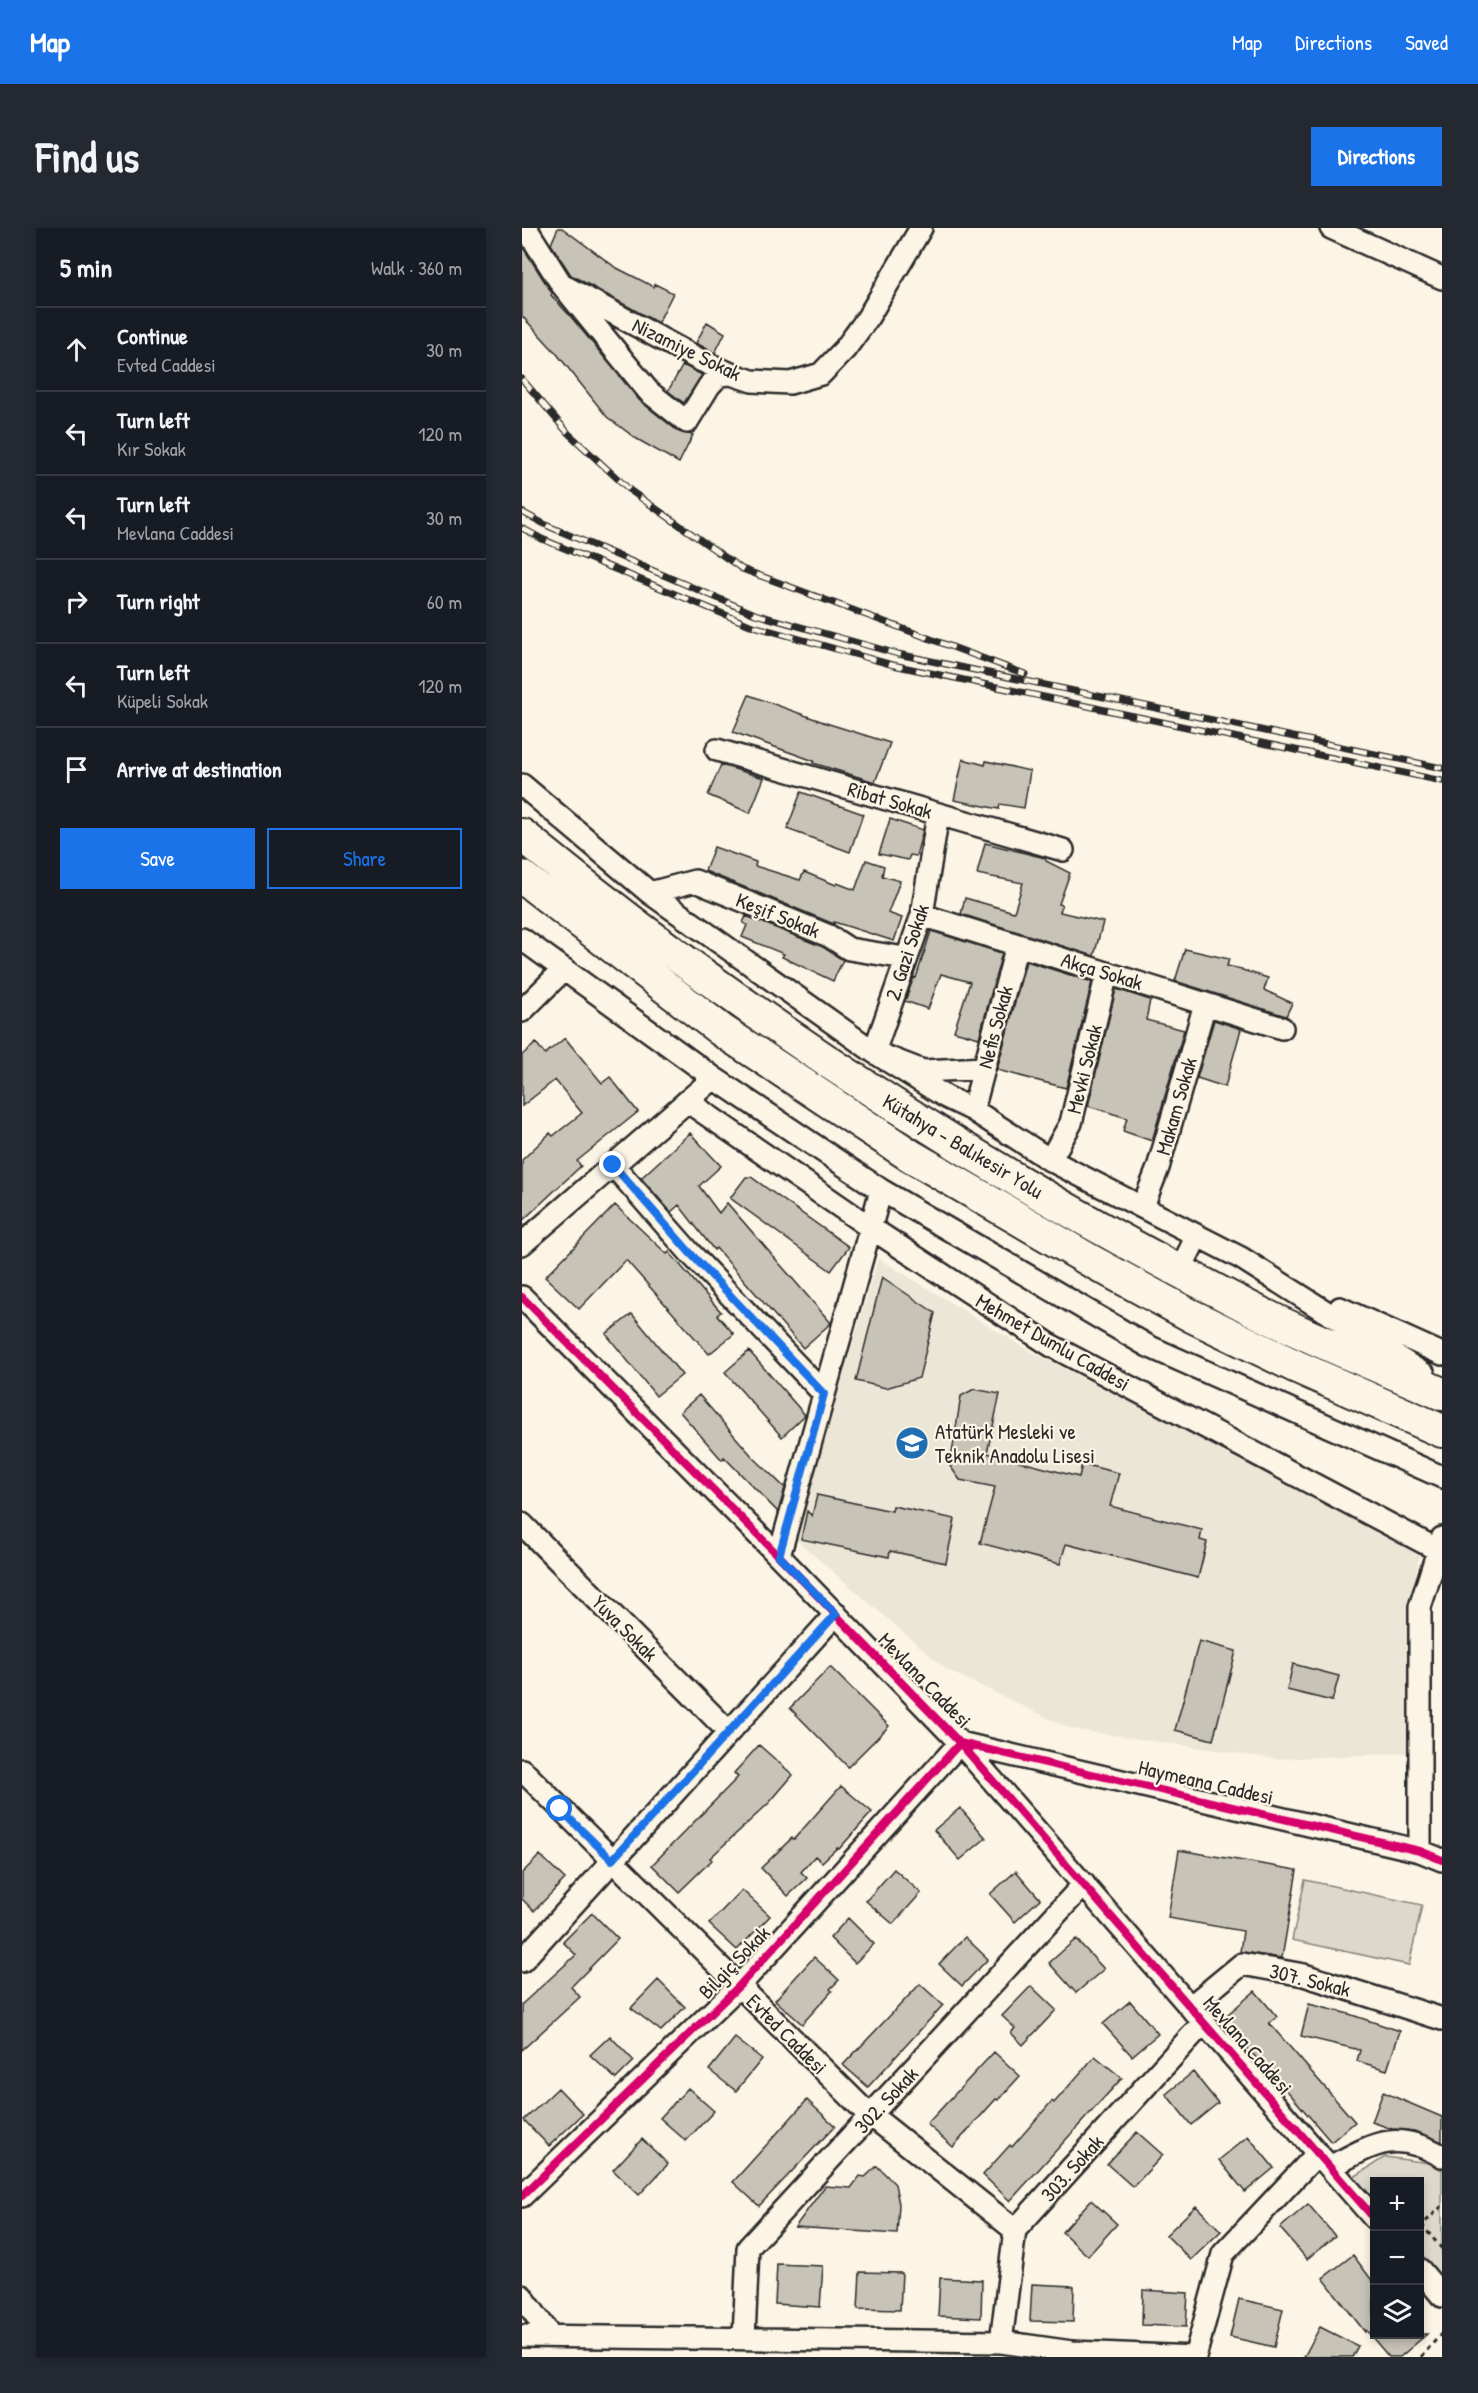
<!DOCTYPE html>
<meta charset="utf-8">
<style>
:root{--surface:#171b24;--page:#242831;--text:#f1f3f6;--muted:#9ea1a6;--line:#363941;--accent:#1a73e8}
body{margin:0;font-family:"Patrick Hand",sans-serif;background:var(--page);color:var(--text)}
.controls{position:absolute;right:18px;bottom:18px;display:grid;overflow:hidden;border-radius:0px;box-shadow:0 3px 9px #0003}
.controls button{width:54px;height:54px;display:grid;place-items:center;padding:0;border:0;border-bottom:2px solid var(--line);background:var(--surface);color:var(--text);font:30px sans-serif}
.stop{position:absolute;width:18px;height:18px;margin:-14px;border:4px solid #1a73e8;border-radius:50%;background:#fff}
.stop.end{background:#1a73e8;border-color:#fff;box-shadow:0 2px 6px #0008}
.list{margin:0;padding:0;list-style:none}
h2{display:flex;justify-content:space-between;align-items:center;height:78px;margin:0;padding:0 24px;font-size:26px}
h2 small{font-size:20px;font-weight:400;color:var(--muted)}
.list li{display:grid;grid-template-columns:39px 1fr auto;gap:18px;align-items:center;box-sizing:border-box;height:84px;padding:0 24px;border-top:2px solid var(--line)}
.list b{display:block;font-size:22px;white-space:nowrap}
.list p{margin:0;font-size:20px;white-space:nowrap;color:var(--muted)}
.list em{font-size:20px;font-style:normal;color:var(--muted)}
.actions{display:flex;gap:12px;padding:18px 24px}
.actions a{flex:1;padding:14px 0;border:2px solid var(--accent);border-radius:0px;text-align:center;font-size:21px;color:var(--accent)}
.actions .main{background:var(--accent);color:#fff}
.icon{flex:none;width:33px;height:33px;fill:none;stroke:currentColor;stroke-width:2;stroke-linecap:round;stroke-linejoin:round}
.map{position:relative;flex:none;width:920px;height:2129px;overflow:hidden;border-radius:0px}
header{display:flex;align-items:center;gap:36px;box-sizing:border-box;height:84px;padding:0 30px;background:var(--accent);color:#fff}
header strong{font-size:28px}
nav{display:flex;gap:33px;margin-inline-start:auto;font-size:21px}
.intro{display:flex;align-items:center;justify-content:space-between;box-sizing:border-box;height:144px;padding:0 36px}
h1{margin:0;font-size:42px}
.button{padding:15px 27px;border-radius:0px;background:var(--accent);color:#fff;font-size:21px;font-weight:700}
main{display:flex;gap:36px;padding:0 36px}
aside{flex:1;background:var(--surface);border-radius:0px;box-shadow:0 3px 9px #0003}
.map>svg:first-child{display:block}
.built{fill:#ece6d7}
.green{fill:#ded8ca;stroke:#84827a;stroke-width:1.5}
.building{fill:#c8c3b7;stroke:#2b2b2b;stroke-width:1.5}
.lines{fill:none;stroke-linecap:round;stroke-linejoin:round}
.minor-casing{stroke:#2b2b2b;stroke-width:26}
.highway-casing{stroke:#2b2b2b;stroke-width:36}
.path{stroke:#2b2b2b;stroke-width:3;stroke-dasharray:4.5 4.5;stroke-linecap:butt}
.minor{stroke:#fcf5e5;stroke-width:21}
.highway{stroke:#fcf5e5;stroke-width:32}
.rail-casing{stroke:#2b2b2b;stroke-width:7}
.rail{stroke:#fcf5e5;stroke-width:4.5;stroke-dasharray:14;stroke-linecap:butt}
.cycleway-casing{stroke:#fcf5e5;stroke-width:11}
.cycleway{stroke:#d6006c;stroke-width:8}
.route{stroke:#1a73e8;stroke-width:8}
.labels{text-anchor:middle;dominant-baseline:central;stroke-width:4.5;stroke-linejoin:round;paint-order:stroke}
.street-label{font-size:21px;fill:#2b2b2b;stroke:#fcf5e5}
.poi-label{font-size:21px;fill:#2b2b2b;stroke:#fcf5e5;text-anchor:start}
</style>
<header>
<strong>Map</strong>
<nav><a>Map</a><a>Directions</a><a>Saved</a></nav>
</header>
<div class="intro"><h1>Find us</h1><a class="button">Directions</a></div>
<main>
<aside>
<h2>5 min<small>Walk · 360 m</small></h2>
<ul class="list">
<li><svg class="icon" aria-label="ahead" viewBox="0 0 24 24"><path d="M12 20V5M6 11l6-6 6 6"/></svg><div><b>Continue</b><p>Evted Caddesi</p></div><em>30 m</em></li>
<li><svg class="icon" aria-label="left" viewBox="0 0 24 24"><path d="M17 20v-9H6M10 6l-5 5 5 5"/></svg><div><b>Turn left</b><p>Kır Sokak</p></div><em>120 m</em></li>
<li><svg class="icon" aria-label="left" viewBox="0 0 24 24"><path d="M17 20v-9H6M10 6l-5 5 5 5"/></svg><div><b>Turn left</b><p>Mevlana Caddesi</p></div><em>30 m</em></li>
<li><svg class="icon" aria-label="right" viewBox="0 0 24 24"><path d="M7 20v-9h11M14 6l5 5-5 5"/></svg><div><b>Turn right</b></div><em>60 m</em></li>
<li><svg class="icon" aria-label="left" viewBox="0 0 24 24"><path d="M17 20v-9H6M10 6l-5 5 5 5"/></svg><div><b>Turn left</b><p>Küpeli Sokak</p></div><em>120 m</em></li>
<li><svg class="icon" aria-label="arrive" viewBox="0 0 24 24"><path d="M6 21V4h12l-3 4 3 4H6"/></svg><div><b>Arrive at destination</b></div></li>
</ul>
<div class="actions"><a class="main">Save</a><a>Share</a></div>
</aside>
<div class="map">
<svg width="920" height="2129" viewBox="0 0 920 2129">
<rect width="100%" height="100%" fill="#fcf5e5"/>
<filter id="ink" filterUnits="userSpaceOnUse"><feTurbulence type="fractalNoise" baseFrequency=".0167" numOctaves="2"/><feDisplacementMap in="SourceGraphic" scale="12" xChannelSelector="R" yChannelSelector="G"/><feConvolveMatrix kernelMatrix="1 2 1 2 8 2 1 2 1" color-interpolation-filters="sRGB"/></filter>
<g filter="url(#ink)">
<!-- built -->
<path class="built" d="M356,1030l147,90 395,204 -9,54 -4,147 -131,6 -205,-30 -124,-59 -152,-131z"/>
<!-- green -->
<path class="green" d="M783,1652l117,25 -13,60 -117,-25z
M863,1929l44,6 13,7v108l-22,-26v-70h-46v18l-20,-23z"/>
<!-- building -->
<path class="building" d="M36,0h4l53,39 39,20 1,-3 18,9 -15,30 -87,-48 -20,-31z
M0,18l30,47 -1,2 21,23 67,82 40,32 14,3 -14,28 -42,-24 -30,-22 -50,-63 -35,-38z
M185,94l18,11 -10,20 -19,-10z
M161,137l19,10 -18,28 -16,-12z
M227,467l80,29 61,19 -15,39 -62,-19 1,-2 -81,-29z
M441,531l22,6 1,-4 44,10 -6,37 -24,-4 -1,5 -45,-9z
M199,537l43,13 -14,35 -42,-18z
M279,564l62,22 -13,38 -63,-23z
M368,591l33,11 -7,26 -6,-1 -2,5 -29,-6z
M463,615l60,15 1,3 24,12 -11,31 3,1 -2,7 43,10 -9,34 -133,-42 4,-16 49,14 9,-29 -46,-9z
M192,619l42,15 -1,4 45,14 4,-8 32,13 1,-2 18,7 11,-30 18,6 -2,10 18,5 -12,32 14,5 -8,23 -60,-19v2l-129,-53z
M224,688l77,31 20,13 -10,21 -51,-24 2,-3 -42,-17 5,-12 -4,-2z
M409,703l71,22 -23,85 -25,-7 16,-49 -29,-8 -13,35 -23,-8 9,-24 2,1z
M663,721l44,10 -2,7 15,3v1l26,8 -4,12 28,13 -6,13 -111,-35z
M504,733l66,21 -26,106 -69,-18z
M594,761l34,11 -4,20 38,10 -32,111 -29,-10 4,-13 -39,-12z
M692,792l27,9 -16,58 -28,-9z
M43,810l37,45 8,-6 28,35 -61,49 4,5 -59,55v-61l28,-27 3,3 29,-23 -27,-33 -33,26v-51l14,-12 9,11z
M168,905l31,33 -22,20 20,27 8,-10 104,120 -28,25 -87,-100 -2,2 -35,-45 -8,7 -30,-34z
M224,949h5l98,70 -18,24 -101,-73z
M93,977l52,49 2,-2 52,60 -4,3 17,19 -25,20 -83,-94 -47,49 -34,-32z
M360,1049l53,36 -16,65 -33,10 -30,-7z
M110,1086l50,61 -26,21 -50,-62z
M227,1123l56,64 -23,22 -57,-65z
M452,1161l26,5 -13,59 92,24 3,-13 37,9 -9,33 92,24 -2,10 7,2 -9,36 -132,-34 -6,20 -80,-21 15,-56 -35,-7 -10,-14 11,-70z
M177,1167l53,61 33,32 -7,24 -54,-55 -2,3 -42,-48z
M295,1267l75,16 1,-5 62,13 -9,44 -56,-12 -1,6 -88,-18 6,-28 5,5z
M677,1413l37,10 -23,89 -38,-10z
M771,1436l46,12 -7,25 -45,-11z
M308,1439l59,59 -41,41 -58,-59z
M237,1517l34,30 -24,28 -59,55 2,2 -33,32 -27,-27 86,-88 -4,-4z
M319,1558l31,26 -33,37 -2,-1 -15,14 -7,-6 -14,16 6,6 -19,18 -27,-28 31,-30 2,1z
M438,1580l26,30 -26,22 -26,-30z
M657,1622l118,20 -15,88 -42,-6 3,-21 -75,-13z
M18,1627l25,24 -31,32 -12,-12v-26z
M372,1641l27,24 -28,31 -27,-23z
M494,1643l24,28 -25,23 -25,-28z
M220,1662l28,26 -33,34 -28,-26z
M70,1685l26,26 -47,48 9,10 -58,53v-46l54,-49 -13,-13z
M326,1690l26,26 -19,19 -25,-25z
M443,1709l23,22 -26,27 -23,-22z
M554,1711l28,30 -28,24 -27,-30z
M292,1729l25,23 -9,9 2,2 -30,33 -27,-24z
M136,1752l27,27 -24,24 -30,-23z
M398,1756l23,21 -75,82 -25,-22z
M509,1758l25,24 -33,35 -12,-12 4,-5 -13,-12z
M733,1763l22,26 -8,6 86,99 -24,20 -41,-48 -69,-74z
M608,1773l28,33 -26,22 -29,-32z
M787,1776l40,10 51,17 -13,39 -30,-9 3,-11 -59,-14z
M88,1808l24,25 -18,18 -26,-24z
M213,1810l27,21 -26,32 -27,-21z
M472,1824l26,24 -22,24 -2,-1 -43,48 -26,-23z
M573,1828l27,22 -112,123 -27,-26 27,-30 2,2 40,-46 2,2z
M671,1844l25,31 -27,22 -25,-31z
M36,1860l25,26 -34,32 -25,-26z
M166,1860l26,23 -28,30 -26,-23z
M861,1864l59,25v25l-28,-11 -22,-2 -20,-7z
M285,1872l28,26 -76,80 -26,-24z
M615,1904l26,23 -30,32 -26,-23z
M726,1908l26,32 -29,24 -26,-32z
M120,1911l26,25 -29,31 -26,-25z
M355,1938l18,18 4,20 -2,30 -102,-7 30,-41 26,2 9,-12 5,1z
M569,1972l26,24 -29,32 -26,-24z
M786,1976l27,32 -28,23 -27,-31z
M674,1978l25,25 -30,29 -25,-25z
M831,2027l21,28v51h53l-27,23h-11l-23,-27 -1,2 -42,-54z
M255,2036l46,2 -3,41 -45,-3z
M338,2044l42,1 -2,37 -42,-1z
M418,2050l42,2 -1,38 -43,-2z
M510,2056l42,2 -1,36 -43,-1z
M621,2062l45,3 -2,34 -44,-2z
M717,2071l44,10 -9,38 -44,-10z
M798,2099l38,19 -6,11h-48z"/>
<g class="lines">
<defs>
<path id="minor" d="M4,0l36,57 87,107 38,30 22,-36 10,-11 12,-1
M809,0l111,50
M40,57l138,75 31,14 21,7 38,2 31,-9 24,-25 22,-30 54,-91
M195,522l346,100
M0,557l128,108 224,159 72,45 27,13 77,50 191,98 183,116
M416,586l-16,101 -48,137 49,19 61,-3
M128,665l45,-12 134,55 20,13 56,9
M400,687l360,113
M0,711l192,139 167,112 267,156 294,131
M0,783l42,-42
M165,873l184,127 181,118 386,204
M451,882l44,-165
M528,932l21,-37 36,-150
M91,937l78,89 133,140
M621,978l15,-38 47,-164
M0,1016l192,-166
M658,1042l17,-34
M0,1069l257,259 181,187 414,475
M818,1080l102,46
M0,1296l207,208
M257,1328l102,-366
M0,1542l340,338 153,122
M898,1623v-244l22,-69
M0,1733l314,-347
M668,1779l52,-43 62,11 138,44
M808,1939c44,-23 64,-38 112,-11
M0,1968l217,-210 221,-243 460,108 22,9
M898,2042l22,26
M0,2068l28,39
M0,2108l479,6 71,10 123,5 28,-103 95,-101
M222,2109l4,-89 336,-364
M479,2114l14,-112 189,-208"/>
<path id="highway" d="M0,607c225,185 472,343 732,475 61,31 125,56 188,84
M0,649l199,153 190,126 180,105 99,54 105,51 147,65"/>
</defs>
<!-- minor casing -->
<use href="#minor" class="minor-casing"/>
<!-- highway casing -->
<use href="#highway" class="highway-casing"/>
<!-- path -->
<path class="path" d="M920,1978l-20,19 20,24
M899,2129l21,-24"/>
<!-- minor -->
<use href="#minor" class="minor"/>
<!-- highway -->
<use href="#highway" class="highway"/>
<defs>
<path id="rail" d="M0,151l46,54 63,58 111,78 283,105
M0,284l26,14 207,88 143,40 544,114
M0,300l20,11 208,86 143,40 549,116"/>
</defs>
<!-- rail casing -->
<use href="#rail" class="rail-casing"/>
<!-- rail -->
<use href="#rail" class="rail"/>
<defs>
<path id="cycleway" d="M0,1069l257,259 181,187 414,475
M0,1968l217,-210 221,-243 460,108 22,9"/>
</defs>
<!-- cycleway casing -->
<use href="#cycleway" class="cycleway-casing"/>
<!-- cycleway -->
<use href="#cycleway" class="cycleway"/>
</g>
</g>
<g class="lines" filter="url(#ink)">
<!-- route -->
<path class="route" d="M38,1581l52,51 224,-246 -57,-58 45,-162 -133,-140 -78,-89"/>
</g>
<!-- icons -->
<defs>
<symbol id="school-disc" viewBox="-11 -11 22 22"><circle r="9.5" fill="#1f6fb2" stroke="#fcf5e5"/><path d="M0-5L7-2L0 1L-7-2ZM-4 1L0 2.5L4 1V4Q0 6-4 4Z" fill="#fff"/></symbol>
</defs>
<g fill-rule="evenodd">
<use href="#school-disc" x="371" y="1196" width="38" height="38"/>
</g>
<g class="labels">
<!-- street labels -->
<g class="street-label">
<text transform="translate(165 121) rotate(26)">Nizamiye Sokak</text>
<text transform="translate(368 572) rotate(16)">Ribat Sokak</text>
<text transform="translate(256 687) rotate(22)">Keşif Sokak</text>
<text transform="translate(385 724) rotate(-72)">2. Gazi Sokak</text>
<text transform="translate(580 743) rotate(17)">Akça Sokak</text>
<text transform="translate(473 799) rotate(-75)">Nefis Sokak</text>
<text transform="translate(562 841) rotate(-76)">Mevki Sokak</text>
<text transform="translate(654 878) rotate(-74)">Makam Sokak</text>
<text transform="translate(441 918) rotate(31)">Kütahya - Balıkesir Yolu</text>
<text transform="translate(531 1114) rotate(30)">Mehmet Dumlu Caddesi</text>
<text transform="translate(103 1400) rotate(45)">Yuva Sokak</text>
<text transform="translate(403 1452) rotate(46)">Mevlana Caddesi</text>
<text transform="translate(684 1554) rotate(13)">Haymeana Caddesi</text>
<text transform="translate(212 1734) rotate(-46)">Bilgiç Sokak</text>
<text transform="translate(788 1752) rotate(14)">307. Sokak</text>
<text transform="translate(265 1806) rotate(45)">Evted Caddesi</text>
<text transform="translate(726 1817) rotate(49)">Mevlana Caddesi</text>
<text transform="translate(364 1872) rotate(-47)">302. Sokak</text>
<text transform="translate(550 1940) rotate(-48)">303. Sokak</text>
</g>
<!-- poi labels -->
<g class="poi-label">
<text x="413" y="1203">Atatürk Mesleki ve<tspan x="413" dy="24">Teknik Anadolu Lisesi</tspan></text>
</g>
</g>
</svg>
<div class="controls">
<button>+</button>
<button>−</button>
<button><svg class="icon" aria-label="layers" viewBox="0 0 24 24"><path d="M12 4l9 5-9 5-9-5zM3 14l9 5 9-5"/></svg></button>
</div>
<div class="stop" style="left:38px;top:1581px"></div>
<div class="stop end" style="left:91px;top:937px"></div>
</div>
</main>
